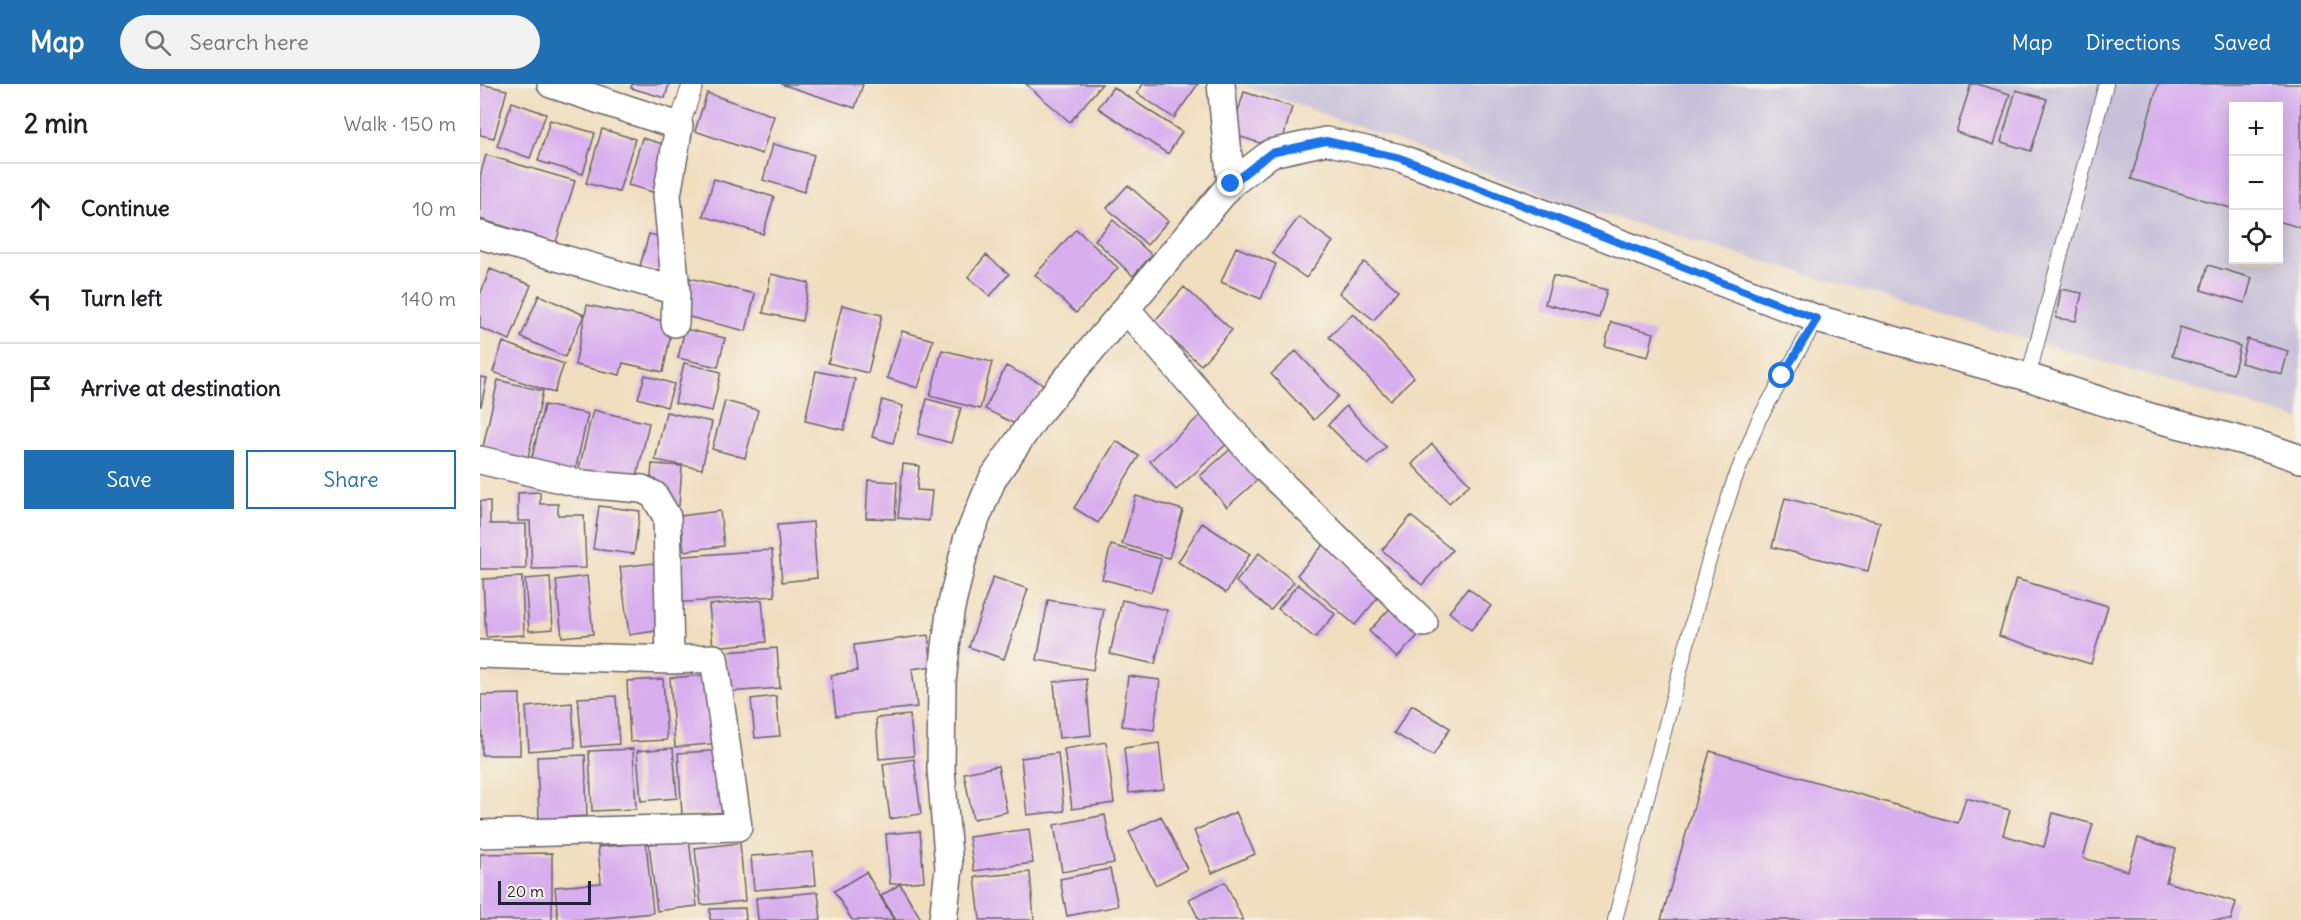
<!DOCTYPE html>
<meta charset="utf-8">
<style>
:root{--surface:#fff;--page:#f2f2f2;--text:#202124;--muted:#757577;--line:#e0e0e0;--accent:#1f6fb2}
body{margin:0;font-family:Delius,sans-serif;background:var(--page);color:var(--text)}
.controls{position:absolute;right:18px;top:18px;display:grid;overflow:hidden;border-radius:0px;box-shadow:0 3px 15px #0003}
.controls button{width:54px;height:54px;display:grid;place-items:center;padding:0;border:0;border-bottom:2px solid var(--line);background:var(--surface);color:var(--text);font:30px sans-serif}
.scale{position:absolute;left:18px;bottom:15px;width:93px;box-sizing:border-box;padding-left:6px;border:3px solid #22223b;border-top:0;font-size:16px;line-height:21px;white-space:nowrap;color:#22223b;-webkit-text-stroke:4px #f7f3e8;paint-order:stroke}
.stop{position:absolute;width:18px;height:18px;margin:-14px;border:4px solid #1a73e8;border-radius:50%;background:#fff}
.stop.end{background:#1a73e8;border-color:#fff;box-shadow:0 2px 6px #0008}
.list{margin:0;padding:0;list-style:none}
h2{display:flex;justify-content:space-between;align-items:center;height:78px;margin:0;padding:0 24px;font-size:26px}
h2 small{font-size:20px;font-weight:400;color:var(--muted)}
.list li{display:grid;grid-template-columns:39px 1fr auto;gap:18px;align-items:center;box-sizing:border-box;height:90px;padding:0 24px;border-top:2px solid var(--line)}
.list b{display:block;font-size:22px;white-space:nowrap}
.list em{font-size:20px;font-style:normal;color:var(--muted)}
.actions{display:flex;gap:12px;padding:18px 24px}
.actions a{flex:1;padding:14px 0;border:2px solid var(--accent);border-radius:0px;text-align:center;font-size:21px;color:var(--accent)}
.actions .main{background:var(--accent);color:#fff}
.icon{flex:none;width:33px;height:33px;fill:none;stroke:currentColor;stroke-width:2;stroke-linecap:round;stroke-linejoin:round}
.map{position:relative;flex:none;width:1821px;height:836px;overflow:hidden}
header{display:flex;align-items:center;gap:36px;box-sizing:border-box;height:84px;padding:0 30px;background:var(--accent);color:#fff}
header strong{font-size:28px}
nav{display:flex;gap:33px;margin-inline-start:auto;font-size:21px}
.search{width:420px;height:54px;background:var(--page);display:flex;align-items:center;gap:15px;box-sizing:border-box;padding:0 21px;border-radius:33px;color:var(--muted);font-size:22px}
main{display:flex}
aside{flex:1;background:var(--surface)}
.map>svg:first-child{display:block}
.industrial{fill:#c6c0d9;fill-rule:evenodd}
.building{fill:#d8aeef}
.lines{fill:none;stroke-linecap:round;stroke-linejoin:round}
.service-casing{stroke:#6a6469;stroke-width:16}
.pedestrian-casing{stroke:#6a6469;stroke-width:22}
.minor-casing{stroke:#6a6469;stroke-width:30}
.service{stroke:#fff;stroke-width:14}
.pedestrian{stroke:#fff;stroke-width:20}
.minor{stroke:#fff;stroke-width:27}
.route{stroke:#1a73e8;stroke-width:8}
</style>
<header>
<strong>Map</strong>
<div class="search"><svg class="icon" aria-label="search" viewBox="0 0 24 24"><circle cx="10" cy="10" r="6"/><path d="M15 15l6 6"/></svg>Search here</div>
<nav><a>Map</a><a>Directions</a><a>Saved</a></nav>
</header>
<main>
<aside>
<h2>2 min<small>Walk · 150 m</small></h2>
<ul class="list">
<li><svg class="icon" aria-label="ahead" viewBox="0 0 24 24"><path d="M12 20V5M6 11l6-6 6 6"/></svg><div><b>Continue</b></div><em>10 m</em></li>
<li><svg class="icon" aria-label="left" viewBox="0 0 24 24"><path d="M17 20v-9H6M10 6l-5 5 5 5"/></svg><div><b>Turn left</b></div><em>140 m</em></li>
<li><svg class="icon" aria-label="arrive" viewBox="0 0 24 24"><path d="M6 21V4h12l-3 4 3 4H6"/></svg><div><b>Arrive at destination</b></div></li>
</ul>
<div class="actions"><a class="main">Save</a><a>Share</a></div>
</aside>
<div class="map">
<svg width="1821" height="836" viewBox="0 0 1821 836">
<rect width="100%" height="100%" fill="#f7f3e8"/>
<filter id="ink" filterUnits="userSpaceOnUse"><feTurbulence type="fractalNoise" baseFrequency=".0167" numOctaves="2"/><feDisplacementMap in="SourceGraphic" scale="12" xChannelSelector="R" yChannelSelector="G"/><feConvolveMatrix kernelMatrix="1 2 1 2 8 2 1 2 1" color-interpolation-filters="sRGB"/></filter>
<filter id="wash" filterUnits="userSpaceOnUse"><feTurbulence type="fractalNoise" baseFrequency=".008" numOctaves="4" result="noise"/><feDisplacementMap in="SourceGraphic" scale="24" xChannelSelector="R" yChannelSelector="G"/><feGaussianBlur stdDeviation="1.35" result="paint"/><feColorMatrix in="noise" values="0 0 0 0 0 0 0 0 0 0 0 0 0 0 0 0 0 1.4 0 .05"/><feComposite in="paint" operator="in"/></filter>
<g filter="url(#wash)">
<rect width="100%" height="100%" fill="#f0debf"/>
<!-- industrial -->
<path class="industrial" d="M760,0h1061v336l-729,-215zM1754,22h44v154h-44z"/>
<g id="blocks">
<!-- building -->
<path class="building" d="M0,0l27,6 -13,48 -14,-3z
M152,0h37l-4,14 -34,-10z
M301,0h82l-8,24z
M546,0h76l-32,38z
M663,0h55l-24,34 -37,-25z
M1491,0h6l33,10 -16,51 -38,-13z
M1678,0h143v144l-23,-7v-115h-44v103l-103,-30z
M633,3l69,45 -14,22 -70,-46z
M1536,6l31,9 -16,52 -30,-9z
M764,8l48,15 -12,42 -49,-15z
M227,9l67,23 -12,38 -67,-23z
M32,18l34,12 -16,44 -33,-12z
M70,36l45,13 -12,41 -45,-13z
M122,45l33,10 -16,53 -33,-9z
M162,54l28,8 -14,47 -28,-8z
M293,60l41,11 -10,37 -41,-12z
M6,71l89,26 -19,61 -76,-23v-43z
M234,95l60,18 -11,37 -60,-18z
M648,101l40,36 -21,24 -40,-37z
M819,133l34,25 -27,36 -34,-25z
M633,136l39,35 -19,21 -38,-36z
M596,145l42,39 -42,45 -41,-38z
M169,150l19,5 -8,32 -20,-5z
M756,163l40,17 -15,35 -40,-17z
M506,171l23,19 -19,22 -22,-19z
M884,178l34,28 -24,30 -35,-27z
M1728,181l44,13 -7,25 -44,-13z
M10,185l41,16 -21,55 -30,-12v-33z
M291,190l38,9 -7,38 -39,-8z
M1073,192l54,14 -8,28 -54,-14z
M210,194l65,16 -9,37 -65,-16z
M704,203l48,43 -31,35 -48,-42z
M1581,205l21,4 -6,28 -20,-3z
M59,211l45,20 -19,42 -44,-20z
M107,221l86,18 -10,49 -40,-9 -3,12 -45,-10z
M362,221l40,10 -14,58 -40,-10z
M873,229l61,64 -24,23 -61,-63z
M1131,238l43,11 -6,24 -43,-11z
M1700,243l60,19 -7,28 -61,-18z
M205,245l40,9 -7,29 -40,-9z
M422,247l31,9 -15,48 -31,-10z
M1767,255l41,12 -6,23 -41,-11z
M23,258l61,22 -10,29 -61,-21z
M462,266l50,12 -12,47 -50,-13z
M816,267l42,45 -24,24 -43,-46z
M204,279l37,9 -9,39 -37,-8z
M526,282l37,18 -22,43 -36,-18z
M336,287l39,8 -11,51 -39,-9z
M165,291l29,9 -7,23 -29,-9z
M0,293l7,1 -6,28h-1z
M18,296l45,11 -17,75 -45,-10z
M447,315l34,9 -10,35 -33,-9z
M402,316l21,6 -10,37 -21,-6z
M245,317l33,9 -13,48 -33,-9z
M64,321l44,9 -14,62 -44,-10z
M866,322l40,41 -18,18 -40,-40z
M113,326l56,13 -14,63 -57,-13z
M186,328l46,10 -10,47 -47,-9z
M724,328l26,29 -54,49 -26,-29z
M636,357l23,15 -41,67 -24,-15z
M952,360l38,40 -21,19 -37,-39z
M755,361l27,31 -35,31 -27,-31z
M172,380l30,2 -3,40 -18,-2 -11,-15z
M423,380l16,2 -2,24 15,1 -3,30 -31,-3z
M388,396l29,2 -2,37 -29,-1z
M60,408v12h18v11h26l2,53 -54,1 -2,-48h-12v-28z
M656,412l47,14 -14,48 -47,-14z
M1305,414l95,24 -12,49 -96,-24z
M0,417h10v23h36v45h-46z
M119,422l41,5 -6,43 -41,-5z
M240,427l4,35 -40,5 -4,-35z
M931,432l41,34 -30,35 -40,-35z
M333,438l4,56 -35,4 -5,-57z
M722,439l48,31 -24,39 -48,-31z
M844,460l57,50 -26,31 -58,-50z
M631,461l50,14 -10,33 -49,-13z
M292,466l3,46 -101,7 -3,-46z
M779,469l35,29 -23,28 -35,-28z
M174,479l8,67 -33,5 -9,-68z
M107,492l6,58 -31,3 -6,-57z
M42,493l2,58 -38,2 -3,-58z
M70,493l3,52 -24,2 -4,-52z
M513,493l35,12 -24,70 -35,-12z
M1536,495l92,27 -17,58 -92,-28z
M818,500l37,30 -20,24 -37,-29z
M988,504l23,18 -20,24 -22,-18z
M282,516l4,42 -53,5 -4,-42z
M568,516l56,9 -11,61 -56,-10z
M642,516l45,10 -12,54 -45,-10z
M915,519l28,27 -26,28 -28,-27z
M448,551l4,31 -20,3 5,38 -81,9 -5,-41 26,-4 -3,-26z
M297,564l3,40 -52,4 -3,-40z
M236,590l5,69 -46,4 -5,-69z
M648,592l32,4 -6,50 -32,-4z
M183,595l4,61 -37,2 -3,-61z
M606,595l5,56 -32,3 -5,-56z
M40,610v61h-38l-1,-60z
M136,612l3,48 -37,3 -4,-49z
M296,612l4,40 -25,2 -4,-39z
M92,619l3,44 -46,4 -3,-44z
M932,621l38,23 -17,28 -39,-23z
M430,631l4,41 -35,3 -3,-41z
M626,658l8,61 -42,6 -8,-60z
M679,659l5,46 -35,4 -5,-45z
M193,664l4,50 -36,3 -4,-50z
M153,665l3,60 -44,2 -3,-60z
M246,666l4,62 -48,3 -4,-62z
M1230,667l248,72 8,-25 44,12 -7,25 41,12 9,-34 40,11 -10,34 45,13 10,-33 38,11 -10,33 70,20 -5,18h-570z
M578,669l6,58 -37,4 -6,-57z
M105,671l2,61 -48,3 -2,-62z
M434,675l7,55 -31,5 -7,-55z
M518,682l9,46 -34,7 -9,-46z
M756,728l19,42 -43,19 -18,-42z
M625,731l9,48 -52,9 -8,-47z
M681,732l26,53 -31,16 -27,-53z
M549,745l4,34 -59,8 -5,-34z
M440,747l4,50 -34,3 -4,-50z
M209,755l8,67 -40,5 -8,-67z
M166,759l7,70 -72,7h-23l-3,-33 46,-4 -3,-36z
M260,759l5,58 -44,4 -6,-57z
M333,768l3,33 -62,5 -3,-34z
M72,769v67h-72v-66z
M630,785l8,37 -51,10 -7,-37z
M386,788l28,48h-42l-18,-29z
M550,788l4,48h-54l-5,-43z
M745,798l18,38h-44l-10,-21z
M420,800l21,35 -2,1h-23l-15,-24z
M338,808l3,28h-63l-2,-22z
M265,824l1,12h-36v-11z"/>
</g>
</g>
<g filter="url(#ink)">
<use href="#blocks" fill-opacity="0" stroke="#6a6469" stroke-width="1.5"/>
<g class="lines">
<defs>
<path id="service" d="M1548,293l78,-293
M1135,836l93,-357 26,-82 25,-62 58,-100"/>
<path id="pedestrian" d="M199,42l14,-42"/>
<path id="minor" d="M71,0l128,42 -12,69 9,96 -1,32
M741,0l10,100
M0,151l196,56
M646,225l137,157 161,157
M0,376l102,24 60,5 12,6 13,22 3,143
M0,570l190,6 44,-2 24,169 -258,7
M463,836l6,-52 -8,-99 1,-87 8,-70 17,-72 26,-62 45,-65 193,-229 40,-31 55,-12 74,17 417,161 211,58 122,40 113,29 38,13"/>
</defs>
<!-- service casing -->
<use href="#service" class="service-casing"/>
<!-- pedestrian casing -->
<use href="#pedestrian" class="pedestrian-casing"/>
<!-- minor casing -->
<use href="#minor" class="minor-casing"/>
<!-- service -->
<use href="#service" class="service"/>
<!-- pedestrian -->
<use href="#pedestrian" class="pedestrian"/>
<!-- minor -->
<use href="#minor" class="minor"/>
</g>
</g>
<g class="lines" filter="url(#ink)">
<!-- route -->
<path class="route" d="M751,100l40,-31 55,-12 74,17 417,161 -35,57"/>
</g>
</svg>
<div class="controls">
<button>+</button>
<button>−</button>
<button><svg class="icon" aria-label="locate" viewBox="0 0 24 24"><circle cx="12" cy="12" r="6"/><path d="M12 2v4M12 18v4M2 12h4M18 12h4"/></svg></button>
</div>
<div class="scale">20 m</div>
<div class="stop" style="left:1302px;top:292px"></div>
<div class="stop end" style="left:751px;top:100px"></div>
</div>
</main>
